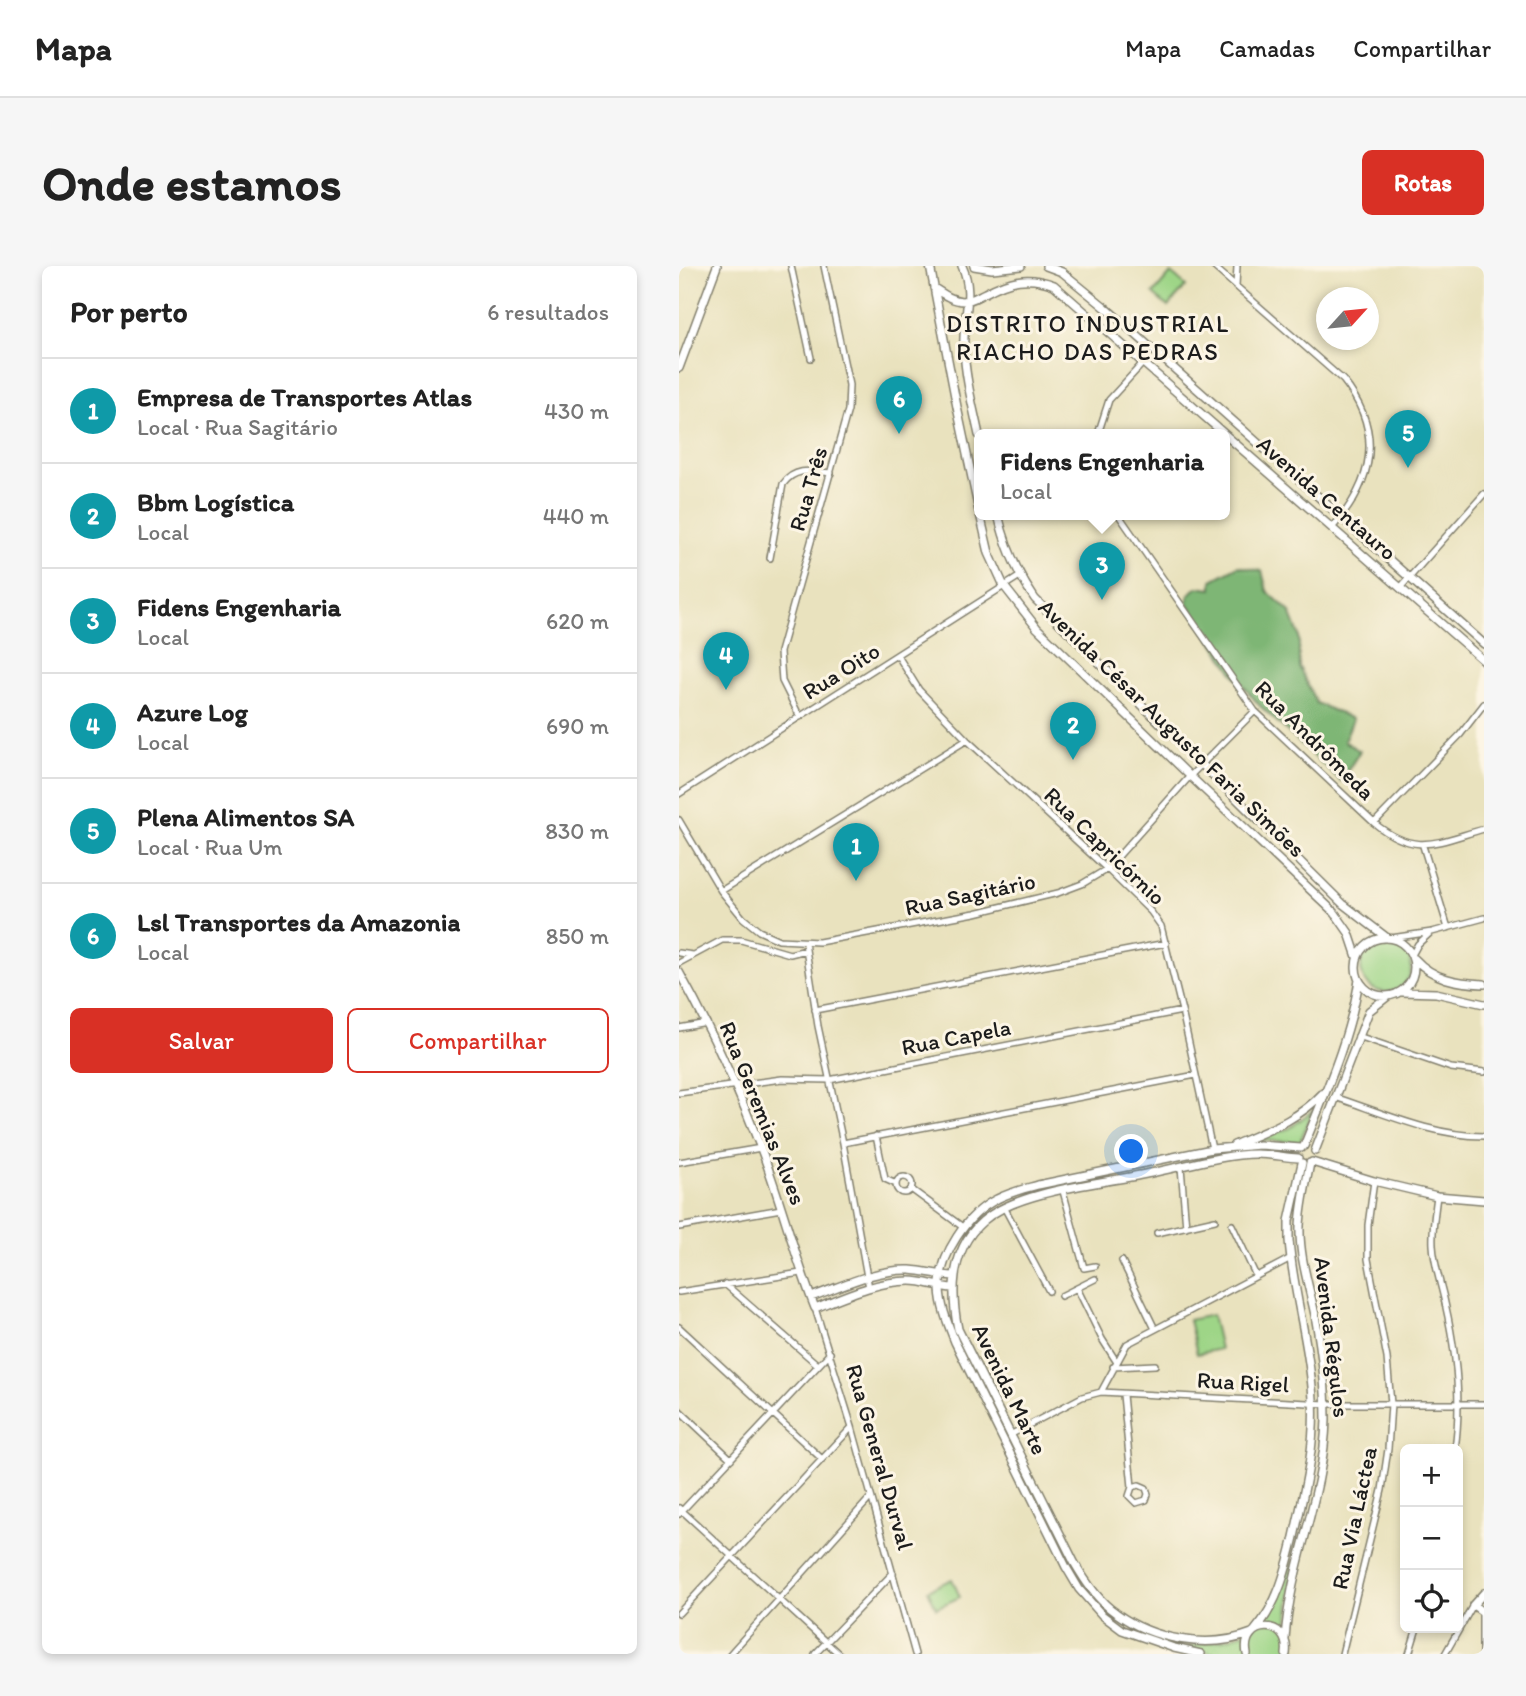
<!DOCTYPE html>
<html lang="pt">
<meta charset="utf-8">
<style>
:root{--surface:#fff;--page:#f6f6f6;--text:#222;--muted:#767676;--line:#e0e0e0;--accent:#d93025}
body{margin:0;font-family:Itim,sans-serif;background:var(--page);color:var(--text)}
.controls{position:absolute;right:21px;bottom:21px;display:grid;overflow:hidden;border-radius:10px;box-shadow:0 4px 10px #0003}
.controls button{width:63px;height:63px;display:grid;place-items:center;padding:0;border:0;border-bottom:2px solid var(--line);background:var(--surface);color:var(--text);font:35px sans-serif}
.compass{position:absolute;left:637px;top:21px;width:63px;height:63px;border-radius:50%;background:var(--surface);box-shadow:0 4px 10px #0003;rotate:63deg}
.you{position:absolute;left:453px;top:886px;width:24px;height:24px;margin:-18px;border:5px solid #fff;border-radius:50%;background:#1a73e8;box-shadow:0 0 0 10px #1a73e833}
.badge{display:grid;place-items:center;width:46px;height:46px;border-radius:50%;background:var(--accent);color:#fff;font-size:23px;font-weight:700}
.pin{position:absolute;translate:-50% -58px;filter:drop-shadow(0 2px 4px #0008)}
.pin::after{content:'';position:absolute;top:37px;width:24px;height:21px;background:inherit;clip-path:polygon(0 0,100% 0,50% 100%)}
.popup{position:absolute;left:295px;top:163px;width:256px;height:91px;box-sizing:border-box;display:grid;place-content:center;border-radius:10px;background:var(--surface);filter:drop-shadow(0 2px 5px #0005);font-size:23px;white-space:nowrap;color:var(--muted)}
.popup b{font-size:26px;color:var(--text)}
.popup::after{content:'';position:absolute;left:50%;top:100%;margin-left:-14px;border:14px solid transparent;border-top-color:var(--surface)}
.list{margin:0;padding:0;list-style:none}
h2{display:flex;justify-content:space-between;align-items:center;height:91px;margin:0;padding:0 28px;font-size:30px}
h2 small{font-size:23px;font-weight:400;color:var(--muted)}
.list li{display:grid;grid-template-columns:46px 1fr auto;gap:21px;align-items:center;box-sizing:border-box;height:105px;padding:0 28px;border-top:2px solid var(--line)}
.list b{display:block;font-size:26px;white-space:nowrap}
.list p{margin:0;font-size:23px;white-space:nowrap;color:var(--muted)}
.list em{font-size:23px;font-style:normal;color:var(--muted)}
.actions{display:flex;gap:14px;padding:21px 28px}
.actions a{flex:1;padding:16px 0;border:2px solid var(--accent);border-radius:10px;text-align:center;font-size:24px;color:var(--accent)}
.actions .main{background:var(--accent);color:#fff}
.icon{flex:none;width:38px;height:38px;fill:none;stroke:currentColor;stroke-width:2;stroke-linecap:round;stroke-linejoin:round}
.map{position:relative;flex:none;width:805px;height:1388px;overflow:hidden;border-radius:10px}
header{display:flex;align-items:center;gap:42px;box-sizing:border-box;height:98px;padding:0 35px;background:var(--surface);border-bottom:2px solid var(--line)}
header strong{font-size:33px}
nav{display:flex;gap:38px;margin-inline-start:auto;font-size:24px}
.intro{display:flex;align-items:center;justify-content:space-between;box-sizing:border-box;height:168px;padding:0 42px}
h1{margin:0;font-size:49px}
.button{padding:18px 32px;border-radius:10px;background:var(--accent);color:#fff;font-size:24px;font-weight:700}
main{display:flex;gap:42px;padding:0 42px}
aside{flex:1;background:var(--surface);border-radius:10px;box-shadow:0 4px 10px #0003}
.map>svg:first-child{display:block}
.green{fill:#9ed587;stroke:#5d7852;stroke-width:2}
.forest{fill:#7eb674;stroke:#4d6948;stroke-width:2}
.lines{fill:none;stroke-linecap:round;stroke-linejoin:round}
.street-casing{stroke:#827f6d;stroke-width:8}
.secondary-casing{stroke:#827f6d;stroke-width:10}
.street{stroke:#fff;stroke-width:5}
.secondary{stroke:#fff;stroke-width:7}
.labels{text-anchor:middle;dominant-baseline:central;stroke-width:6;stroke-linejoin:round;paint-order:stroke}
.street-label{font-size:23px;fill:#1c1c1c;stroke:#fcf5e5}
.neighbourhood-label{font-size:24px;letter-spacing:2px;fill:#1c1c1c;stroke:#fcf5e5}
</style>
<header>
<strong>Mapa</strong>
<nav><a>Mapa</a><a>Camadas</a><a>Compartilhar</a></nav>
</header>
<div class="intro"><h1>Onde estamos</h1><a class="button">Rotas</a></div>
<main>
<aside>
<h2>Por perto<small>6 resultados</small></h2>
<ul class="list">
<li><span class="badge" style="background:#0f9aa8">1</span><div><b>Empresa de Transportes Atlas</b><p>Local · Rua Sagitário</p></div><em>430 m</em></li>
<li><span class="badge" style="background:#0f9aa8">2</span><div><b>Bbm Logística</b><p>Local</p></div><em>440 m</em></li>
<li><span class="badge" style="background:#0f9aa8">3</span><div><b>Fidens Engenharia</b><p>Local</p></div><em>620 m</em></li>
<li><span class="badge" style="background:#0f9aa8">4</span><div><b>Azure Log</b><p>Local</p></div><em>690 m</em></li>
<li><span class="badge" style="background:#0f9aa8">5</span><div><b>Plena Alimentos SA</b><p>Local · Rua Um</p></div><em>830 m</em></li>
<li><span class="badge" style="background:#0f9aa8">6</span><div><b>Lsl Transportes da Amazonia</b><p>Local</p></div><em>850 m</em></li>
</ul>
<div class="actions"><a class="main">Salvar</a><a>Compartilhar</a></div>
</aside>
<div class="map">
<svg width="805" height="1388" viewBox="0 0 805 1388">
<rect width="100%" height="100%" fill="#fcf5e5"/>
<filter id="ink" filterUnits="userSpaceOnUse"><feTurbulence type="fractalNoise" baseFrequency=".0143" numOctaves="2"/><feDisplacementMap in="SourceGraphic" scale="14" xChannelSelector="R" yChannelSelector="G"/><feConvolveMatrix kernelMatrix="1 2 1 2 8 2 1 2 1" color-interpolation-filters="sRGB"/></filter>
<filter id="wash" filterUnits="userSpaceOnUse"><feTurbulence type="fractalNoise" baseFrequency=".00686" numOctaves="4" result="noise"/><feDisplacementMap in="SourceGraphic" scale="28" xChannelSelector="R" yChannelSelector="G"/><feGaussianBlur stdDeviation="1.57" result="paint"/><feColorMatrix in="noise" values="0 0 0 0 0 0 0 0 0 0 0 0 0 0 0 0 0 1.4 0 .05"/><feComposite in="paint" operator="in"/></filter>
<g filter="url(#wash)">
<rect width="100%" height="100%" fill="#e9e2be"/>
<!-- green -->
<path class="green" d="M492,7l15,13 -18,21 -15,-13z
M682 701a25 25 0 1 1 50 0a25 25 0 1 1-50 0Z
M634,844l-13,32 -48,-2 38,-12z
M533,1049l8,34 -23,5 -8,-34z
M614,1295l-5,69 9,24h-82l-29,-8c21,-4 50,-6 67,-20 19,-15 29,-44 40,-65z
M273,1313l8,18 -24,11 -8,-18z"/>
<!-- forest -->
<path class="forest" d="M559,300l24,5 5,20 23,21 9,23v32l17,36 37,16 -9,22 16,10 -19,30 -82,-76 -24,-29 -48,-74 2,-7 8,-8 15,2v-9z"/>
</g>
<g filter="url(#ink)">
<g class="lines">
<defs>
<path id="street" d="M112,0l20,92
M534,0l130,114c41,51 31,101 -11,148
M557,20l1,-20
M419,168l11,-34 34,-37
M439,248l137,197 119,112c42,34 63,19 110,6
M91,292l13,-74c12,-17 29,-13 48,-11
M721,322l84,-94
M219,390l21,34 48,50 140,129 44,43 10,14 21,85 30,138
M121,451l-18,-36 -2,-29 68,-242 1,-25 -25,-119
M0,528l341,-218
M0,554l42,71 22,27 16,13 20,9 40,2 156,-29 83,-20 24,-9 25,-15 83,-93 65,-65
M695,557l86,-88 24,-31
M744,580l25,82
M42,625l246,-151
M712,672l41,-6 52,-14
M126,677l13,83 25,117 26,145
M0,687l14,2
M733,689l6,-11 12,-11
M0,697l43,-23h19l49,14 16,-4
M136,744l351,-67
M0,762l28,-5
M679,770l93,32 33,4
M0,827l103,-14 47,1 353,-69
M656,831c48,16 98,39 149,39
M197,870l9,43 11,5
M164,877l353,-68
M0,896l82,-14
M502,901l5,60
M217 919a8 8 0 1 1 16 0a8 8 0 1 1-16 0Z
M232,923l53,39
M384,925l21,77 11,-2
M758,930c-2,16 -5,33 -4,49 1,20 8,39 12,58 11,48 17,98 10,146
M325,941l45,84
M553,959l24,51
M0,961l102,-18
M478,967l58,-13
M443,995l33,68
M46,1018l93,81
M398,1022l25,51 14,22
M0,1026l122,-19
M382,1030l34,-17
M136,1042l37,119 63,227
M0,1061l143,132
M434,1101l42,-2
M422,1126l26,-48 164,-86
M444,1129l9,92 -3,9 7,7 10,-3 2,-6 -2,-6 -7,-3 -7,2
M0,1144l52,49
M331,1169l72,-38 19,-5 225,12h158
M0,1242l160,146
M0,1248l151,-161
M803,1345v43
M0,1347l173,-186
M51,1388l141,-157
M136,1388l78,-81
M663,1388l40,-164 6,-41 3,-45 -4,-46 -19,-99v-34l6,-44
M730,1388l8,-26
M766,1388l28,-49"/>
<path id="secondary" d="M251,0l27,141 22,104
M283,0c13,28 0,53 2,82 1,29 9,59 15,87
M295,0l18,3 29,-3
M367,0l16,6 44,36 378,336
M255,22c9,6 19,13 30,13 8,0 14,-5 21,-8 24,-13 43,-18 69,-8l430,376
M0,102l38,-102
M301,248l9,39 15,33 33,42 153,148 145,137 14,20 8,24
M319,248c7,32 19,59 37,85l308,305 43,33
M677 701a29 29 0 1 1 58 0a29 29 0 1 1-58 0Z
M736,693c18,20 42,24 69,25
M0,706c31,56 58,114 81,174 21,54 34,109 55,162 30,-12 62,-27 95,-27 15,0 28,6 43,7
M723,726l34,1 48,11
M555,879c32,-14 64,-25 88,-51
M625,880c21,-53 46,-108 55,-166
M636,885l54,-140 19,-15
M633,896l62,19 63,15 47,4
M132,1031c31,-11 65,-28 99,-27 15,1 29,5 43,6
M805,1327l-11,12 11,8
M576,1364c23,-26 31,-60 39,-93 10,-45 22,-91 19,-138 -3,-54 -20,-106 -24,-159v-19l13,-58
M573,1367c-43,17 -99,7 -136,-20 -18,-12 -31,-32 -42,-51l-116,-233c-8,-39 -7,-80 25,-108 35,-31 122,-38 168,-48 31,-6 73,-19 105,-19 14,0 28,3 42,4
M606,1373c5,-75 39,-144 41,-219 0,-34 -5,-72 -11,-105 -6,-29 -16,-59 -15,-89 1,-21 6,-42 10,-63
M522,1388l-27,-6 -52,-18 -20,-15 -23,-26 -13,-22 -111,-225c-7,-18 -14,-34 -15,-53 -1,-34 27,-75 57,-90 13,-7 27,-10 41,-14l174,-36 48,-4 41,3
M568,1388c-7,-35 44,-36 39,0"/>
</defs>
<!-- street casing -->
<use href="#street" class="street-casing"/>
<!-- secondary casing -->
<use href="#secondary" class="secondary-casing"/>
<!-- street -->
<use href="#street" class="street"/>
<!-- secondary -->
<use href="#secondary" class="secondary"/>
</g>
</g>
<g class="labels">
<!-- street labels -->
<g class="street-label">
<text transform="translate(129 223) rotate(-74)">Rua Três</text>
<text transform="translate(648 232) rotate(41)">Avenida Centauro</text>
<text transform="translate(162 405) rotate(-32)">Rua Oito</text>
<text transform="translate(493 462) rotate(44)">Avenida César Augusto Faria Simões</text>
<text transform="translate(636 474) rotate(45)">Rua Andrômeda</text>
<text transform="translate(426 580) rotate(44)">Rua Capricórnio</text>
<text transform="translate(291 628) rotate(-12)">Rua Sagitário</text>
<text transform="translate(277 771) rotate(-11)">Rua Capela</text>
<text transform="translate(84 847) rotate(68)">Rua Geremias Alves</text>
<text transform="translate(653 1071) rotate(83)">Avenida Régulos</text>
<text transform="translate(564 1116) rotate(3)">Rua Rigel</text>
<text transform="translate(331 1123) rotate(64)">Avenida Marte</text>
<text transform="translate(201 1191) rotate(74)">Rua General Durval</text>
<text transform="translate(675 1252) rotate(-78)">Rua Via Láctea</text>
</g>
<!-- neighbourhood labels -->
<g class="neighbourhood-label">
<text x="409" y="57">DISTRITO INDUSTRIAL<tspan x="409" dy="28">RIACHO DAS PEDRAS</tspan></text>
</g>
</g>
</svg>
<div class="controls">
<button>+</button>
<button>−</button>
<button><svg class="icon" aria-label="locate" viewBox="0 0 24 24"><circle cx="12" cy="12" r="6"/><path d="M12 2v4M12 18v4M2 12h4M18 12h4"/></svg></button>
</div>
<svg class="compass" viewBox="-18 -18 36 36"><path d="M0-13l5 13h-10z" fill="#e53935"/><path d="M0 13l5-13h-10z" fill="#767676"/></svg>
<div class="you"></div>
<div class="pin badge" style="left:177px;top:615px;background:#0f9aa8">1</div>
<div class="pin badge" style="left:394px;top:494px;background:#0f9aa8">2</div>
<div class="pin badge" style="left:423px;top:334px;background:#0f9aa8">3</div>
<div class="popup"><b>Fidens Engenharia</b>Local</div>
<div class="pin badge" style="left:47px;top:424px;background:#0f9aa8">4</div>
<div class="pin badge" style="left:729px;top:202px;background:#0f9aa8">5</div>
<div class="pin badge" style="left:220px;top:168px;background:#0f9aa8">6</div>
</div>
</main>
